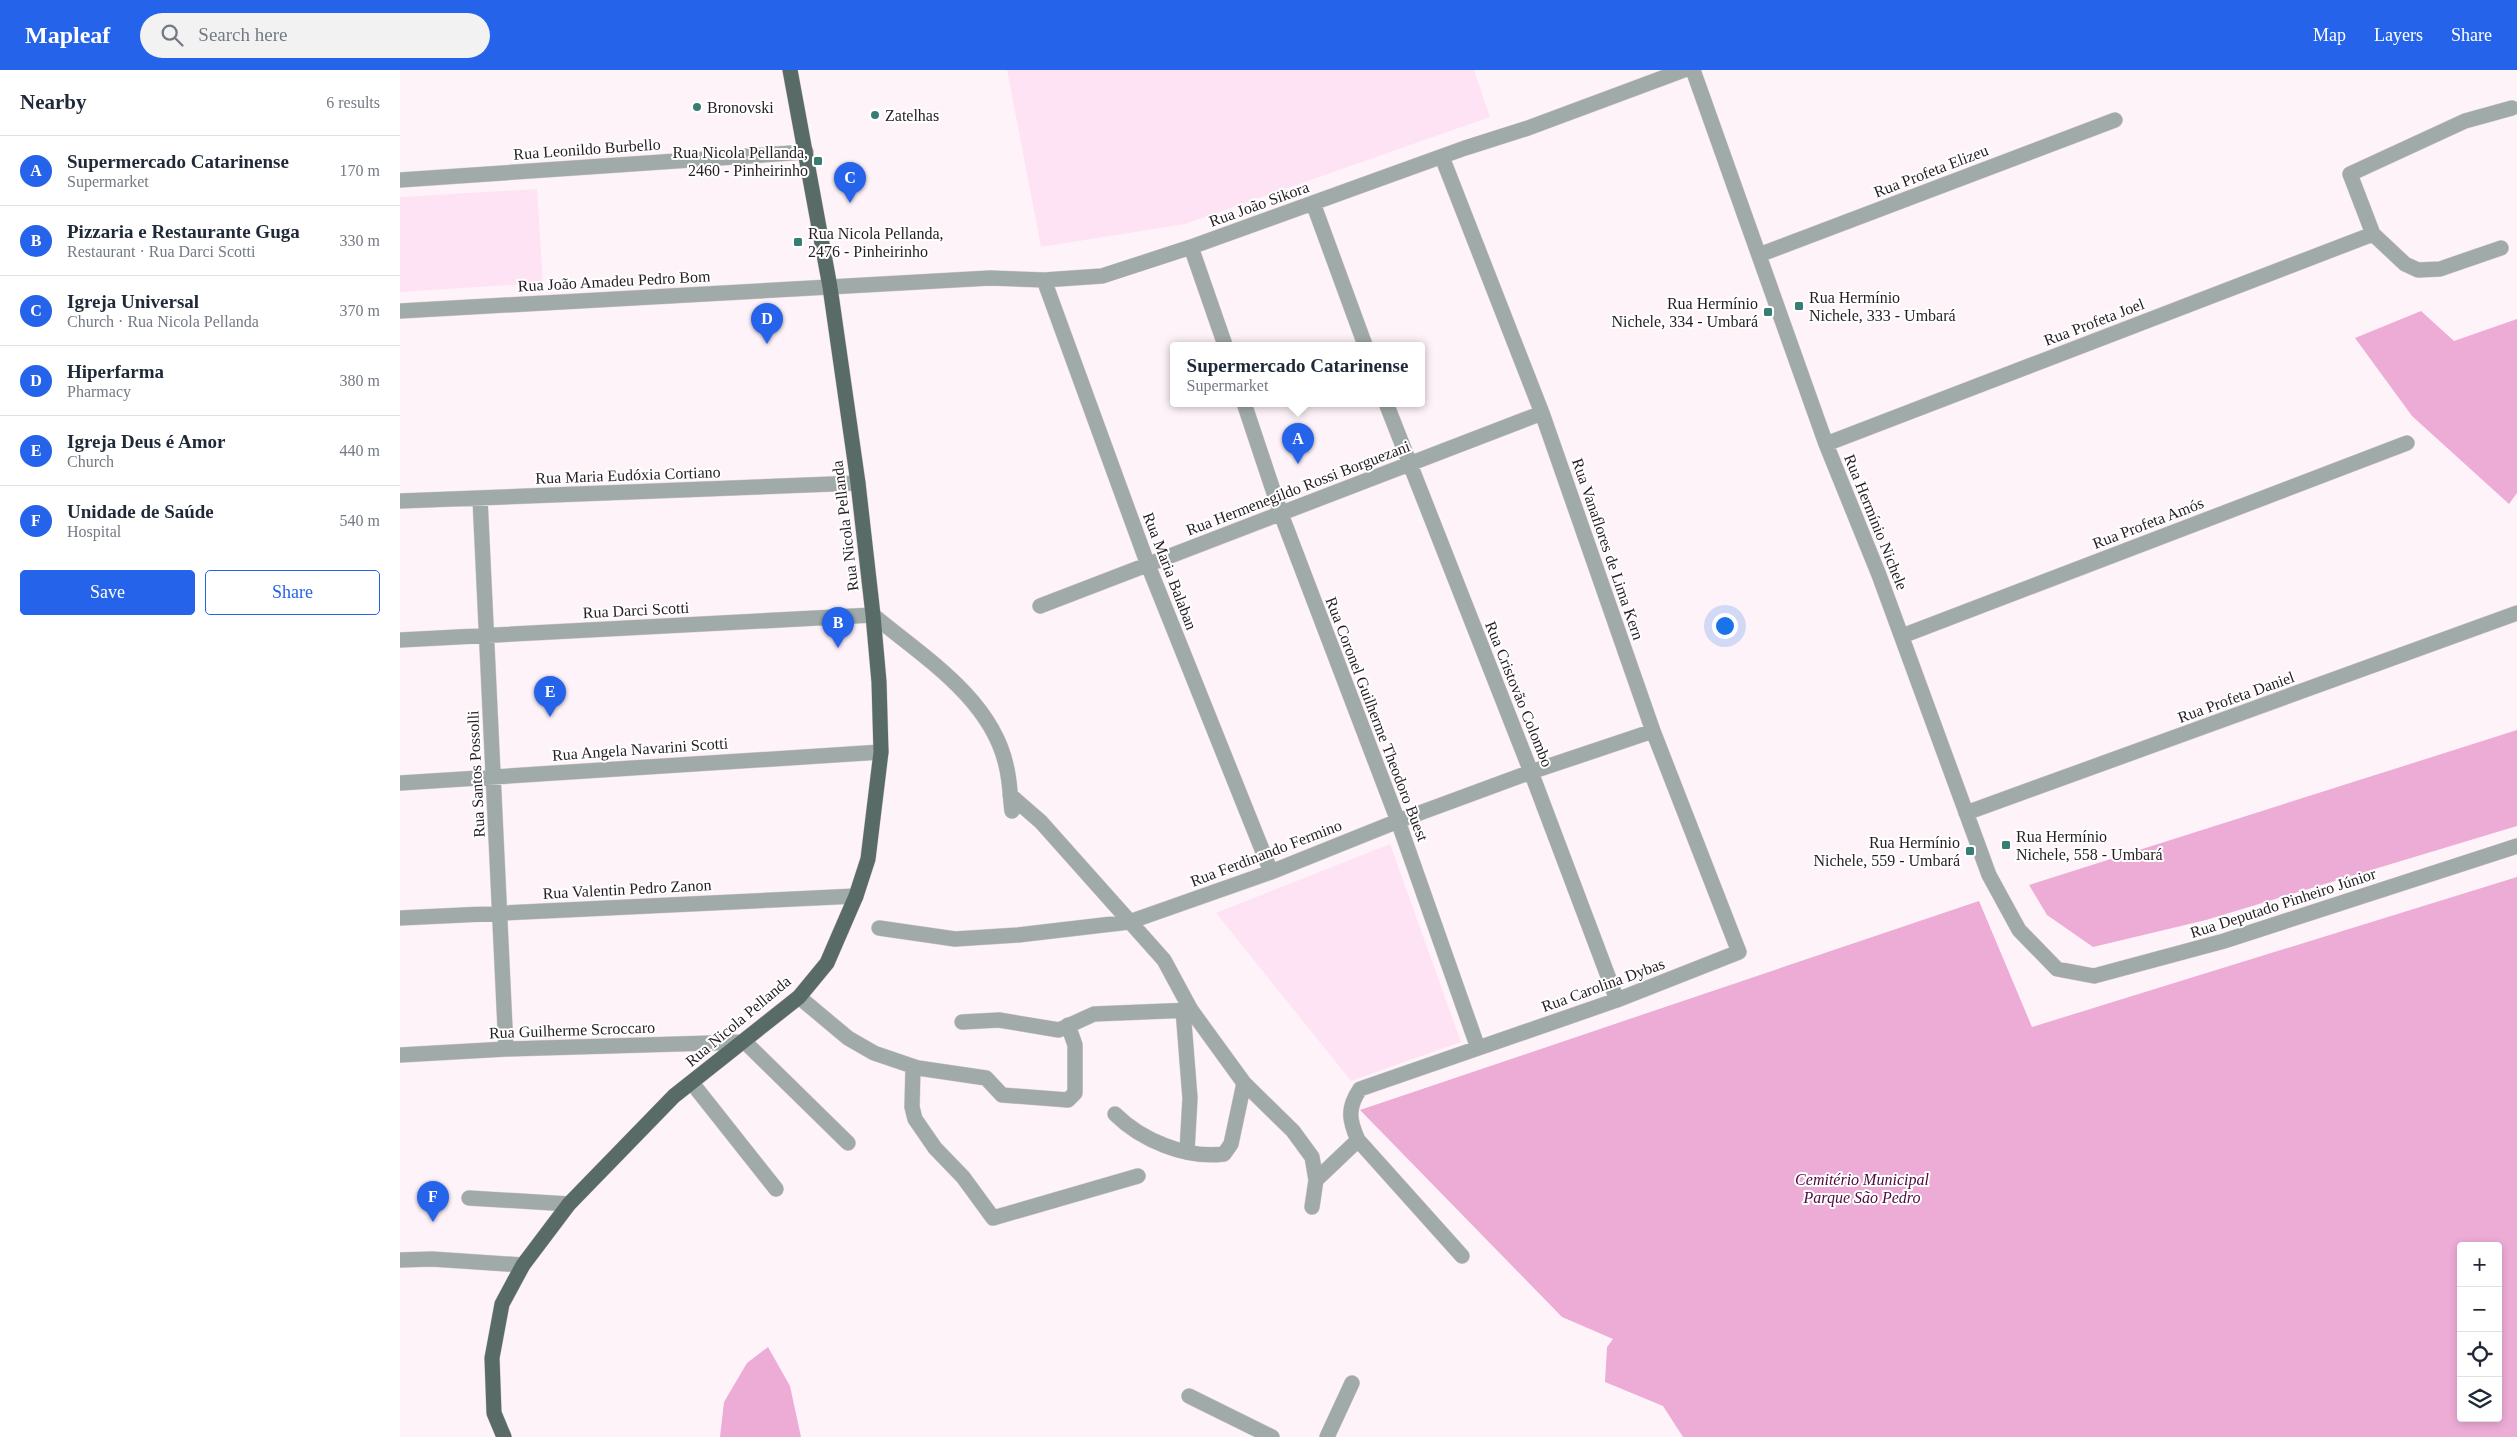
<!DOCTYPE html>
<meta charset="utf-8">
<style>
:root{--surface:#fff;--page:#f2f2f3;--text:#1f2937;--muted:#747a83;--line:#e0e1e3;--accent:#2563eb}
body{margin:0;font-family:Georgia,serif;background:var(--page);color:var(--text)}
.controls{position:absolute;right:15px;bottom:15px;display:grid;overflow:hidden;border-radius:5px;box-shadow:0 2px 8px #0003}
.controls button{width:45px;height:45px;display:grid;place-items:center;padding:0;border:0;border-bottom:1px solid var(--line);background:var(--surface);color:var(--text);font:25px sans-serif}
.you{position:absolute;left:1324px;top:555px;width:18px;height:18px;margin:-12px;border:4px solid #fff;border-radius:50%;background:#1a73e8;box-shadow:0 0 0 8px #1a73e833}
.badge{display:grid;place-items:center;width:32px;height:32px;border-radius:50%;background:var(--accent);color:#fff;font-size:16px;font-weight:700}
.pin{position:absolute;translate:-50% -41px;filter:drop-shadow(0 1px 2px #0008)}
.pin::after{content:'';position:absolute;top:26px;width:18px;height:15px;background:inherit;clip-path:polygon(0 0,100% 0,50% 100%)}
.popup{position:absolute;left:770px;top:272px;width:255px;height:65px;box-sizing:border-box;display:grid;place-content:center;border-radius:5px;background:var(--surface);filter:drop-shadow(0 1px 4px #0005);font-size:16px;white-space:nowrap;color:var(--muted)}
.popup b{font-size:19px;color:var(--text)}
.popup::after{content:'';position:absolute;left:50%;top:100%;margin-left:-10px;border:10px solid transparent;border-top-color:var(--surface)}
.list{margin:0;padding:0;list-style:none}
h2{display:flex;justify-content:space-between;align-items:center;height:65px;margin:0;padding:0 20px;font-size:21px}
h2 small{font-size:16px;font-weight:400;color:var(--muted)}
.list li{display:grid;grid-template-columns:32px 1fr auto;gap:15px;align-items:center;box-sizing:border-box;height:70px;padding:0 20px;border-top:1px solid var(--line)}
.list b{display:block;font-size:19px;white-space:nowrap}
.list p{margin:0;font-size:16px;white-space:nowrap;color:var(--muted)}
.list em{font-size:16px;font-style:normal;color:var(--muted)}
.actions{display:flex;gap:10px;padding:15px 20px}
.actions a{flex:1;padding:11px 0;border:1px solid var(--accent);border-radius:5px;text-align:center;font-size:18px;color:var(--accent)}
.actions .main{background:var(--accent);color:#fff}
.icon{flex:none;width:28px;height:28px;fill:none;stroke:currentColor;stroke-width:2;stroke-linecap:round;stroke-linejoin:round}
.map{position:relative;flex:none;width:2117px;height:1367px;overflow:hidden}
header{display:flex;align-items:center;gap:30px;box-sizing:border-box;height:70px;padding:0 25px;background:var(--accent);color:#fff}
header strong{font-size:24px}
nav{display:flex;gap:28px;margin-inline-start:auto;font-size:18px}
.search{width:350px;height:45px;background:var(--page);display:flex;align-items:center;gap:12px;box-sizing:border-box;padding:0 18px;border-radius:28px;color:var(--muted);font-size:19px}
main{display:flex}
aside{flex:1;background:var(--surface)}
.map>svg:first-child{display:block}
.built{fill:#fee3f4}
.green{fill:#ecacd6;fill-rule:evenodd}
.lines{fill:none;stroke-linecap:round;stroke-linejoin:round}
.minor-casing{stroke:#dcd1d7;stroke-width:16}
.major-casing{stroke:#dcd1d7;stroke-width:16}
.minor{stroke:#a0aaa8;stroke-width:15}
.major{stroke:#596b67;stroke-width:15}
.poi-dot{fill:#387d71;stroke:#fff;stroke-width:2}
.labels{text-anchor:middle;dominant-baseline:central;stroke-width:4;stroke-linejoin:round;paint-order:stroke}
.poi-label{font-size:16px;fill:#241d21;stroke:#fff;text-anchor:start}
.street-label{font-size:16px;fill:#241d21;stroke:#fff}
.park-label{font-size:16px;font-style:italic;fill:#4f083e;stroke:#fff}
</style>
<header>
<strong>Mapleaf</strong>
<div class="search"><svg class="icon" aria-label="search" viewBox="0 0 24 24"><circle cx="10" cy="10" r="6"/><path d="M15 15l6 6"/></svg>Search here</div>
<nav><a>Map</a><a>Layers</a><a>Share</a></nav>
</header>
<main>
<aside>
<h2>Nearby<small>6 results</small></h2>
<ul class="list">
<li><span class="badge">A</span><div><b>Supermercado Catarinense</b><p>Supermarket</p></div><em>170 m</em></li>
<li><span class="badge">B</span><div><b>Pizzaria e Restaurante Guga</b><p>Restaurant · Rua Darci Scotti</p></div><em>330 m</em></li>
<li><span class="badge">C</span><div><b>Igreja Universal</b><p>Church · Rua Nicola Pellanda</p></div><em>370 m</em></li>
<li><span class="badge">D</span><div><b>Hiperfarma</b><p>Pharmacy</p></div><em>380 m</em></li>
<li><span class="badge">E</span><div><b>Igreja Deus é Amor</b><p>Church</p></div><em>440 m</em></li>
<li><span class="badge">F</span><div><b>Unidade de Saúde</b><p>Hospital</p></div><em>540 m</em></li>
</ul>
<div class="actions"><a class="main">Save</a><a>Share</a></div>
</aside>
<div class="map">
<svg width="2117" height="1367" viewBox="0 0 2117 1367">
<rect width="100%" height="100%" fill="#fff3fa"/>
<!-- built -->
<path class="built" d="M607,0h467l16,47 -305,107 -144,23z
M137,119l6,94 -143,9v-95z
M990,774l71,198 -110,39 -135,-168z"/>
<!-- green -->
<path class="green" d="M2021,241l33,30 63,-22v174l-8,11 -97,-88 -57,-78z
M2117,660v96l-311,94 -113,27 -46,-32 -18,-30z
M2117,807v560h-834l-20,-31 -58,-24 2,-35 6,-8 -51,-22 -202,-207 619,-209 53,126zM2061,1176h37v172h-37z
M368,1277l22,39 11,51h-81l4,-35 23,-39z"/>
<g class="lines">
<defs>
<path id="minor" d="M1293,0l133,374 53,131 110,300 30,55 38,39 37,7 130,-35 293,-95
M0,110l406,-28
M913,133l52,142
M791,177l34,98
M2101,178l-61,21 -22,1 -13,-6 -32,-30 -23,-60 115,-53 47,-13
M1359,185l356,-135
M644,210l104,285 123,307
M0,241l590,-33 54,2 58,-4 89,-29 274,-99 63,-20 156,-58
M844,333l37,111 117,307 80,227
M986,333l145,369 86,228
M1426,374l547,-210
M80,428l26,551
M0,431l458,-18
M640,536l502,-193
M1502,566l505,-193
M0,570l473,-25c49,41 118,83 133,150 4,15 4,31 6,46
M0,713l481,-31
M610,725l31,27 123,138 27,50 53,73 49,48 19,26 4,23 -4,27
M1566,743l551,-200
M0,848l456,-22
M479,858l76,11 63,-4 111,-13 142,-50 127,-51 133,-49 122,-41
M399,927l49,41 26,15 44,15 68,10 16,17 66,5 7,-7v-48l-7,-20
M783,940l7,88 -3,53
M562,952l37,-2 60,10 35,-16 97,-4
M0,985l106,-6 239,-7 103,101
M513,997l-1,40 3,12 20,29 28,29 30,41 145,-42
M292,1013l84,106
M715,1044c26,26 71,45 109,40l7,-10 13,-61
M958,1070l104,116
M916,1110l42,-40c-9,-20 -11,-32 2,-51l257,-89 122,-48 -86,-221 -111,-318 -100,-256
M69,1128l100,6
M0,1190l32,-1 91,6
M789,1326l83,41
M927,1367l25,-54"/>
<path id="major" d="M104,1367l-10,-24 -2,-55 10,-54 21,-39 46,-61 105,-108 125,-99 28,-34 29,-67 12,-37 13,-107 -2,-70 -6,-67 -15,-132 -28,-196 -40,-217"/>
</defs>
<!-- minor casing -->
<use href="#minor" class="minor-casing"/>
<!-- major casing -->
<use href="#major" class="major-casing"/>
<!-- minor -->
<use href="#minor" class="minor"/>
<!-- major -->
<use href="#major" class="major"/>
</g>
<!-- markers -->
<g class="poi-dot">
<circle cx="297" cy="37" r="5"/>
<circle cx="475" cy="45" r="5"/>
<rect x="413" y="86" width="10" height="10" rx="2.5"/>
<rect x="393" y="167" width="10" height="10" rx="2.5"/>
<rect x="1394" y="231" width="10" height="10" rx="2.5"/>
<rect x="1363" y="237" width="10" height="10" rx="2.5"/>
<rect x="1601" y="770" width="10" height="10" rx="2.5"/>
<rect x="1565" y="776" width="10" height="10" rx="2.5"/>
</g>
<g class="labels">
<!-- poi labels -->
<g class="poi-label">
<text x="307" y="37">Bronovski</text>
<text x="485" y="45">Zatelhas</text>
<text x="408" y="82" text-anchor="end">Rua Nicola Pellanda,<tspan x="408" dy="18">2460 - Pinheirinho</tspan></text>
<text x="408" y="163">Rua Nicola Pellanda,<tspan x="408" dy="18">2476 - Pinheirinho</tspan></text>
<text x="1409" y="227">Rua Hermínio<tspan x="1409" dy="18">Nichele, 333 - Umbará</tspan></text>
<text x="1358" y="233" text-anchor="end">Rua Hermínio<tspan x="1358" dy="18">Nichele, 334 - Umbará</tspan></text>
<text x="1616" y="766">Rua Hermínio<tspan x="1616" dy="18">Nichele, 558 - Umbará</tspan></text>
<text x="1560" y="772" text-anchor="end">Rua Hermínio<tspan x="1560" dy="18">Nichele, 559 - Umbará</tspan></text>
</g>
<!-- street labels -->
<g class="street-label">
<text transform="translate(187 79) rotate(-4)">Rua Leonildo Burbello</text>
<text transform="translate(1531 101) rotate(-21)">Rua Profeta Elizeu</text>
<text transform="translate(859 134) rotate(-20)">Rua João Sikora</text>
<text transform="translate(214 211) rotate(-3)">Rua João Amadeu Pedro Bom</text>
<text transform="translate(1694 252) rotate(-21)">Rua Profeta Joel</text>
<text transform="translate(228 405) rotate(-2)">Rua Maria Eudóxia Cortiano</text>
<text transform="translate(898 418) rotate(-21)">Rua Hermenegildo Rossi Borguezani</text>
<text transform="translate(1476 452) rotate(68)">Rua Hermínio Nichele</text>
<text transform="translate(1748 453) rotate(-21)">Rua Profeta Amós</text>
<text transform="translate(445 456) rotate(-97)">Rua Nicola Pellanda</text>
<text transform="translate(1208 479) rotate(71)">Rua Vanaflores de Lima Kern</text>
<text transform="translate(770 501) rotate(69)">Rua Maria Balaban</text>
<text transform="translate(236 540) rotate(-3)">Rua Darci Scotti</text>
<text transform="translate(1119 624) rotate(68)">Rua Cristovão Colombo</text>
<text transform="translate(1836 627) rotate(-20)">Rua Profeta Daniel</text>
<text transform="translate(977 649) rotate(69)">Rua Coronel Guilherme Theodoro Buest</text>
<text transform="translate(240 679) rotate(-4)">Rua Angela Navarini Scotti</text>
<text transform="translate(76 704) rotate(-93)">Rua Santos Possolli</text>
<text transform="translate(866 783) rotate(-21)">Rua Ferdinando Fermino</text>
<text transform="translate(227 819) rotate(-3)">Rua Valentin Pedro Zanon</text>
<text transform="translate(1883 833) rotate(-18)">Rua Deputado Pinheiro Júnior</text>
<text transform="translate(1203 915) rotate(-20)">Rua Carolina Dybas</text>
<text transform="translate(338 951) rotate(-40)">Rua Nicola Pellanda</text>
<text transform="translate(172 960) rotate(-2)">Rua Guilherme Scroccaro</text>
</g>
<!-- park labels -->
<g class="park-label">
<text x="1462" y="1109">Cemitério Municipal<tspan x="1462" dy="18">Parque São Pedro</tspan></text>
</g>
</g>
</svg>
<div class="controls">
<button>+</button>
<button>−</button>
<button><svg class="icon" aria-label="locate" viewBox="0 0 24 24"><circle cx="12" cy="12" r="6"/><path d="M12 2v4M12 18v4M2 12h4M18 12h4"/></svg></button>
<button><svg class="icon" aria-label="layers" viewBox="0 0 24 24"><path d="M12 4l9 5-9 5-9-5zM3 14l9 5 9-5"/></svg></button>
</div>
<div class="you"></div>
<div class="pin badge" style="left:898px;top:394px">A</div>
<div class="popup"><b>Supermercado Catarinense</b>Supermarket</div>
<div class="pin badge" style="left:438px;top:578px">B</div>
<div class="pin badge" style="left:450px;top:133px">C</div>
<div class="pin badge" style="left:367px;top:274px">D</div>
<div class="pin badge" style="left:150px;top:647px">E</div>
<div class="pin badge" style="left:33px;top:1152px">F</div>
</div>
</main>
